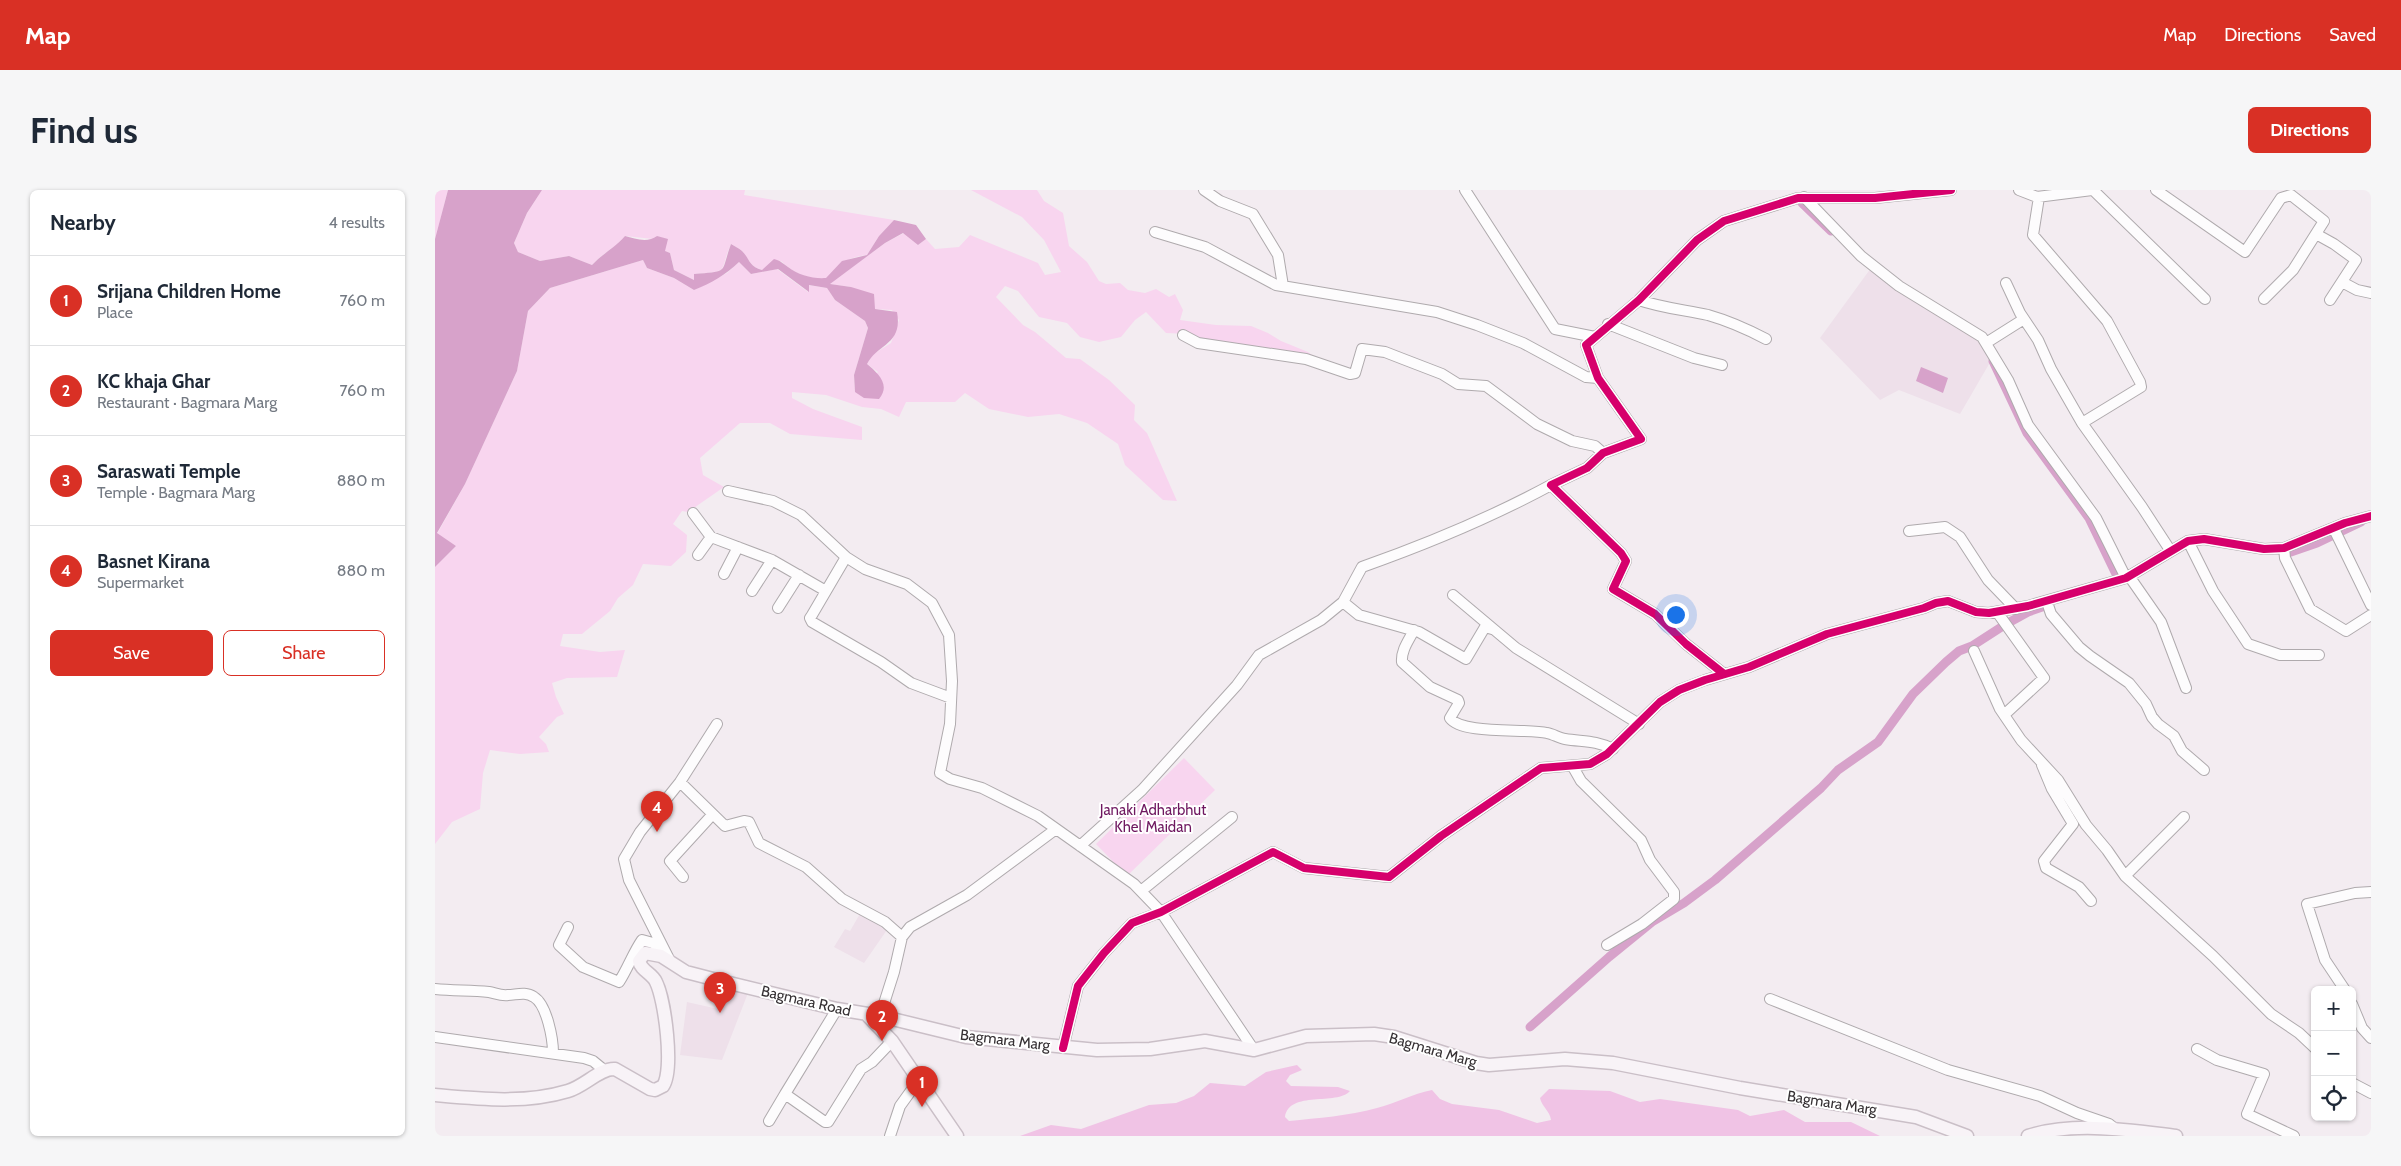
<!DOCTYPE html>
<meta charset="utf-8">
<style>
:root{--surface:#fff;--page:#f6f6f7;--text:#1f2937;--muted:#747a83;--line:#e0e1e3;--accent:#d93025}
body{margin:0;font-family:Cabin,sans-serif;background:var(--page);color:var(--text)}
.controls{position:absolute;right:15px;bottom:15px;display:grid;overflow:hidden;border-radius:8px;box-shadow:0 1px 4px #0004}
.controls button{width:45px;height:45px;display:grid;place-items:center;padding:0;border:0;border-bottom:1px solid var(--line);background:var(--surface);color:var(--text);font:25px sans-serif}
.you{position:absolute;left:1240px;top:424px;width:18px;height:18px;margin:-12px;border:4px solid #fff;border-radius:50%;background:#1a73e8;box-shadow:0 0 0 8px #1a73e833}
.badge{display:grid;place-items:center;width:32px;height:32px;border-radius:50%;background:var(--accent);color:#fff;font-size:16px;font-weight:700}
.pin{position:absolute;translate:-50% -41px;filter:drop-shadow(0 1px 2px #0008)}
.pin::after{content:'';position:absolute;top:26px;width:18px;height:15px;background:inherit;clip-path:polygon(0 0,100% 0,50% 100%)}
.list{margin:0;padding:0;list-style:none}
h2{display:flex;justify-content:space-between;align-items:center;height:65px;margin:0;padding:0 20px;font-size:21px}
h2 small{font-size:16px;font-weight:400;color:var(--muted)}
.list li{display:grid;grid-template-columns:32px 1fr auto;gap:15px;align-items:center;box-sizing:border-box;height:90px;padding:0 20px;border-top:1px solid var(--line)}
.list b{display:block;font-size:19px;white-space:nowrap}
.list p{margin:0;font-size:16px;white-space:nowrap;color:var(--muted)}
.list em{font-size:16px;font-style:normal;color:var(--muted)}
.actions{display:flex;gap:10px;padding:15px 20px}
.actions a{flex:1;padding:11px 0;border:1px solid var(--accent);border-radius:8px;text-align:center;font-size:18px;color:var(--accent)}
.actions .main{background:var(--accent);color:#fff}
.icon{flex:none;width:28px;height:28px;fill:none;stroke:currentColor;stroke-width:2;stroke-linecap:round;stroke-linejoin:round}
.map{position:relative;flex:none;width:1936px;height:946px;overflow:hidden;border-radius:8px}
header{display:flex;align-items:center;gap:30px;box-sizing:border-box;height:70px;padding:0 25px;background:var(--accent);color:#fff}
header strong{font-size:24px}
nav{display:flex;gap:28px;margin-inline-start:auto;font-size:18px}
.intro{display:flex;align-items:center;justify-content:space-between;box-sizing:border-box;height:120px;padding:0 30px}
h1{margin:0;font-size:35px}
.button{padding:12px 22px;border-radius:8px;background:var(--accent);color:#fff;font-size:18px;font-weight:700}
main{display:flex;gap:30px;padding:0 30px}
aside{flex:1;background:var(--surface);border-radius:8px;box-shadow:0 1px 4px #0004}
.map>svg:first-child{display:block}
.built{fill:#eee0ea}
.green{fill:#f8d5ef}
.forest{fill:#f0c3e5}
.water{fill:#d7a2ca}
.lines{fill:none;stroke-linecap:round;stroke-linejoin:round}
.canal{stroke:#d7a2ca;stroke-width:9}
.minor-casing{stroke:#afaaad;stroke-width:12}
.major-casing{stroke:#cabfc7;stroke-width:15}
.minor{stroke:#fdfcfd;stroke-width:10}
.major{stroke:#f8f3f7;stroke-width:12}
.cycleway-casing{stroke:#fff;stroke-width:11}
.cycleway{stroke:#d6006c;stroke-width:8}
.labels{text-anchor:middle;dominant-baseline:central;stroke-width:4;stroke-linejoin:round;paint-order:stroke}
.park-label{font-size:15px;fill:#6f1860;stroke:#fff}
.street-label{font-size:15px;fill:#363134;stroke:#fff}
</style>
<header>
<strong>Map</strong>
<nav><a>Map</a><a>Directions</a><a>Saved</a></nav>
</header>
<div class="intro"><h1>Find us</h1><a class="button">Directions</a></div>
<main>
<aside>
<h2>Nearby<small>4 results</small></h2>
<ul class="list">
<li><span class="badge">1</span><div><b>Srijana Children Home</b><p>Place</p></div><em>760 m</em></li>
<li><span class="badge">2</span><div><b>KC khaja Ghar</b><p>Restaurant · Bagmara Marg</p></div><em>760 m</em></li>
<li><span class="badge">3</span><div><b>Saraswati Temple</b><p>Temple · Bagmara Marg</p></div><em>880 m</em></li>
<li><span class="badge">4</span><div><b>Basnet Kirana</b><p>Supermarket</p></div><em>880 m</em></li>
</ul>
<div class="actions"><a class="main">Save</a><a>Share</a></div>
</aside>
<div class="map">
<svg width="1936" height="946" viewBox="0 0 1936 946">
<rect width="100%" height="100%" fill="#f3ecf1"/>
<!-- built -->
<path class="built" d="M1436,78l111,73 10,18 -32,55 -61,-24 -19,10 -60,-62z
M426,722l28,15 -25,36 -30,-16 11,-18 5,2z
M289,796l24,7 -26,67 -42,-5 7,-53 31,7z"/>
<!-- green -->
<path class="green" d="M0,0h13l-13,49z
M107,0h203l-1,5 150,25 -15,16 -12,19c-23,3 -26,9 -41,24 -17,1 -33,-6 -45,-18l-19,9c-12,-3 -12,-10 -20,-19 -3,-2 -7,-5 -11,-7 -13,29 1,27 -37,30v6l-20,-10 -4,-17 -6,-2 -7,-15 -4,3 -28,-3c-9,12 -23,17 -33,29l-23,-9 -29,5 -22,-9 -4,-9 13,-30z
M536,0h66l7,11 19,12 6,33 18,16 12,19 7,3 14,-1 8,7 17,3 11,-4 13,8 6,-3 8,16 -3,10 36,5 35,1 17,7 13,8 27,11 13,10 -121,-20 -13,-8 -21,-1 -20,-21 -11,8 -14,17 -22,5 -19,-5 -13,-14 -28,-6 -21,-26 -13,-5 -9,11 27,28 12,7 31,26 14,1 29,21 26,25 -1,15 13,13 30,68 -14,-1 -38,-35 -7,-21 -31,-21 -28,-9 -31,3 -39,-8 -24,-16 -10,9h-49l-7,15 -18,-8 -19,-2 -36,-12 -34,-3v6l21,11 49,18v13l-72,-6 -20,-11h-30l-40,35 3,17 21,12 -36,25 -6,-1 -9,13 14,11 -1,17 -15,14 -28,-2 -10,21 -15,13 -8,13 -28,23h-19l-3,12 40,6 25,-2 -8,27 -50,1 -15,5 4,14 8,17 -7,3 -18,20 7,7 3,8 -29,2 -30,-4 -7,23 -3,36 -28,13 -17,22v-277l21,-21 -19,-12 28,-50 52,-113 11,-60 22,-23 93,-28 4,8 27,10 20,12 33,-17 12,-11 12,12 26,-5 31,23v-7l19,3 8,12 30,21 3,7 -14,47 1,17 23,-20 -11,-8 5,-9 19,-12 8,-23 -7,-10 -17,-1 -24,-22 -22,-3 56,-41 19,-10 14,12 8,-6 9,10 24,-2 11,-12 68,28 7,12 16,-3 -17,-32 -22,-23z
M749,568l31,32 -88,86 -31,-32z"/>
<!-- forest -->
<path class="forest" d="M862,875l5,5 -12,5 -4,6 5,5 47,1 12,4c-13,15 -61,-1 -65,26l4,4c29,-3 59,-5 88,-13 19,-5 35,-14 55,-18l8,9 12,5 47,6 38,13 14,-3c-1,-9 -9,-13 -11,-22l9,-9 61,2 30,11 20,-3 78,11 12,6 34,-6 21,12h46l29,14h-860l31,-11 30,4 68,-24 27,-2 18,-7 16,-13 35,3 21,-14z"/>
<!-- water -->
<path class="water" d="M13,0h94l-15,23 -13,30 4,9 22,9 29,-5 23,9c11,-12 23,-17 33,-29 10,3 23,7 32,0l11,3 -3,12 5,2 4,17 20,10v-6c36,-3 26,0 37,-30 3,2 8,4 11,7 8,8 7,16 20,19l12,-11c7,2 8,4 14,8 10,8 25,12 38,11l16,-17 25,-6 12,-19 15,-16 22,5 10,14 -8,6 -15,-12 -18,10 -55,41 21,3 23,7 1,15 22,3c6,33 -19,31 -30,52 11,9 24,21 12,35l-15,-1 -9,-6 -1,-17 14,-47 -3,-7 -30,-21 -8,-12 -18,-3v7l-31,-23 -27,5 -12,-12c-14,13 -27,21 -45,28l-20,-12 -27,-10 -4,-8 -93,28 -22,23 -11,60 -52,113 -28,49 19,13 -21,21v-328z
M1486,177l27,11 -5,15 -27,-12z"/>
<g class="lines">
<!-- canal -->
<path class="canal" d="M1367,13l29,28
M1558,171l34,72 62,85 27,56
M1853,363l29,-10 44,-21
M1573,433l20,-11 17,-6
M1095,837l79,-70 43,-35 32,-19 31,-23 106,-92 17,-18 40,-28 35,-48 33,-32 13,-11 13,-5 31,-20"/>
<defs>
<path id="minor" d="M769,0l16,11 33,13 25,41 5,31
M1030,0l90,139 40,8
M1584,0l18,7 55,-7
M1658,0l112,109
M1721,0l89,62 36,-54 10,-3 33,26 -31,49 -29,29
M1369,7l57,59 38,30 83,51 26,43 20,45 68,93 30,60
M1604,7l-6,38 74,86 33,61 1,5 -59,36
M720,42l50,15 71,38 161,27 40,13 46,18 63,34 12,1
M1881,44l18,10 22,16 -26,40
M1907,92l15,8 14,3
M1571,93l14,30 18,27 13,29 31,54 60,84 28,43
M1204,110c23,8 46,10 69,15 21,6 39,14 58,24
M1173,134l86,34 28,7
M748,145l15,8 108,16 44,15 5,-1 7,-24 23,3 18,7 39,15 16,10 28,2 51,38 35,17 23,5 8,7
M1551,153l38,-24
M293,301l45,10 28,14 45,42 19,12 42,15 25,19 17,32 3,46 -2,43 -10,49 10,6 32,9 56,28 96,68 27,28 93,138
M258,323l18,24
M1899,339l37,76
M1474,341l36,-4 15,10 28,43 28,29
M1753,351l25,50 35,53 32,11h39
M1849,358l1,10 25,51 36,22 25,-16
M263,365l13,-18 61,23 54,31
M411,367l-34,58 -2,3 2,4 69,40 30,21 40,15
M289,384l14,-27
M1694,386l32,46 25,66
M317,401l20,-31
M1018,405l63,53 123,76
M1612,412l4,12 28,33 11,9 39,27 17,21 6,13 6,7 16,12 8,15 22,19
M343,418l21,-33
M1562,422l47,66 -40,37
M1057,439l-7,-2 -19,32 -47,-27 -60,-17 -16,-13 19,-35c65,-23 128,-49 189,-82
M979,440c-5,10 -13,20 -12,32l28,25 28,13 1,3 -9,15c12,17 76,10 97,15 6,1 12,5 18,6 18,3 30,1 48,10
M1539,461l26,58 21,31 37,40 28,45 21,25 18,26 88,80 58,58 28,19 16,15
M1289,484l-38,-30 -31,-30 -42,-25 13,-28 -5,-8 -70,-68 36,-17 16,-15 38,-14 -43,-61 -12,-33 53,-45 58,-60 27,-19 74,-23h77l76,-8
M1607,575l10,24 21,35 -29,37 2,7 33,19 12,14
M1138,577l8,14 60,59 9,20 24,32v7l-32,25 -35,21
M245,592l45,44 19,-5 5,1 10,21 47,24 36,32 43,23 17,15
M645,656l62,-56 95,-105 22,-30 62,-35 22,-18
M1690,686l59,-59
M248,687l-13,-16 42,-46
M706,701l91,-74
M133,737l-9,18 24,22 36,15c9,-14 14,-29 23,-42l11,3 10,10
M235,771l-41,-81 -5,-21 16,-27 40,-50 37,-58
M0,799c18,2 36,1 54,3 6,1 12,4 19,3 8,0 17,-4 26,2 13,8 19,42 19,56
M1910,800l-20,-30 -18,-56 48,-11 16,-1
M1335,809l178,71 92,26 37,17 32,11 5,4
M1917,814l10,24 9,10
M445,826l14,-44 8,-35 8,-10 57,-32 89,-66
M0,847l149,21 9,3 11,9
M628,858l15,-62 26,-33 28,-30 29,-11 112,-60 31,16 85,9 52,-41 100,-68 49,-4 17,-10 53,-52 19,-12 26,-10 44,-13 78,-33 97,-26 12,-5 12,-2 28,11 13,1 39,-7 98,-28 62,-37 16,-2 60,10 20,-1 61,-25 26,-7
M1762,859l20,11 47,14 -17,40 47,22
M1917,893l19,10
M350,904l52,-85
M334,931l16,-27 40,28h3l33,-53 11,-7 20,-21
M455,946l10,-30 18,-25"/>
<path id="major" d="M432,825l25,26 65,95
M0,905c44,4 90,9 133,-4 17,-5 32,-23 47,-22l35,20 5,1 8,-4c11,-16 2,-86 -7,-104 -4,-9 -15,-11 -17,-21l6,-8 16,3 25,16 31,8 120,29 43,7 86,21 131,13 53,-1 55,-8 49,9 52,-14 68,-2 20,3 82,26 13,2 76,-6 48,4 127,25 176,29 51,19
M1593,946c47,-15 100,-6 148,0"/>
</defs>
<!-- minor casing -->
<use href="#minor" class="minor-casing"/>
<!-- major casing -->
<use href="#major" class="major-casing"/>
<!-- minor -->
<use href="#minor" class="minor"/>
<!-- major -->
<use href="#major" class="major"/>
<defs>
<path id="cycleway" d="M1289,484l-38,-30 -31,-30 -42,-25 13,-28 -5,-8 -70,-68 36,-17 16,-15 38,-14 -43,-61 -12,-33 53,-45 58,-60 27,-19 74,-23h77l76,-8
M628,858l15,-62 26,-33 28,-30 29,-11 112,-60 31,16 85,9 52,-41 100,-68 49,-4 17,-10 53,-52 19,-12 26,-10 44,-13 78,-33 97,-26 12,-5 12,-2 28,11 13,1 39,-7 98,-28 62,-37 16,-2 60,10 20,-1 61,-25 26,-7"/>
</defs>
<!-- cycleway casing -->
<use href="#cycleway" class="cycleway-casing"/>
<!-- cycleway -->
<use href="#cycleway" class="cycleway"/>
</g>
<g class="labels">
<!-- park labels -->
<g class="park-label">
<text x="718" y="620">Janaki Adharbhut<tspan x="718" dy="17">Khel Maidan</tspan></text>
</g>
<!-- street labels -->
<g class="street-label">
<text transform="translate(371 811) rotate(13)">Bagmara Road</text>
<text transform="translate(570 850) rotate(7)">Bagmara Marg</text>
<text transform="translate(998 860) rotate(16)">Bagmara Marg</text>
<text transform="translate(1397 913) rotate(9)">Bagmara Marg</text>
</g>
</g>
</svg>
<div class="controls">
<button>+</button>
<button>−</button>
<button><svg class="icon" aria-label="locate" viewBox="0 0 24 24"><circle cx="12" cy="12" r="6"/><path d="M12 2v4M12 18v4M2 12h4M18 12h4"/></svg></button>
</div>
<div class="you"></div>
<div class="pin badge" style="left:487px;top:917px">1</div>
<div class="pin badge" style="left:447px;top:851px">2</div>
<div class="pin badge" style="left:285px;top:823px">3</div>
<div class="pin badge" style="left:222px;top:642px">4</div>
</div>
</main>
